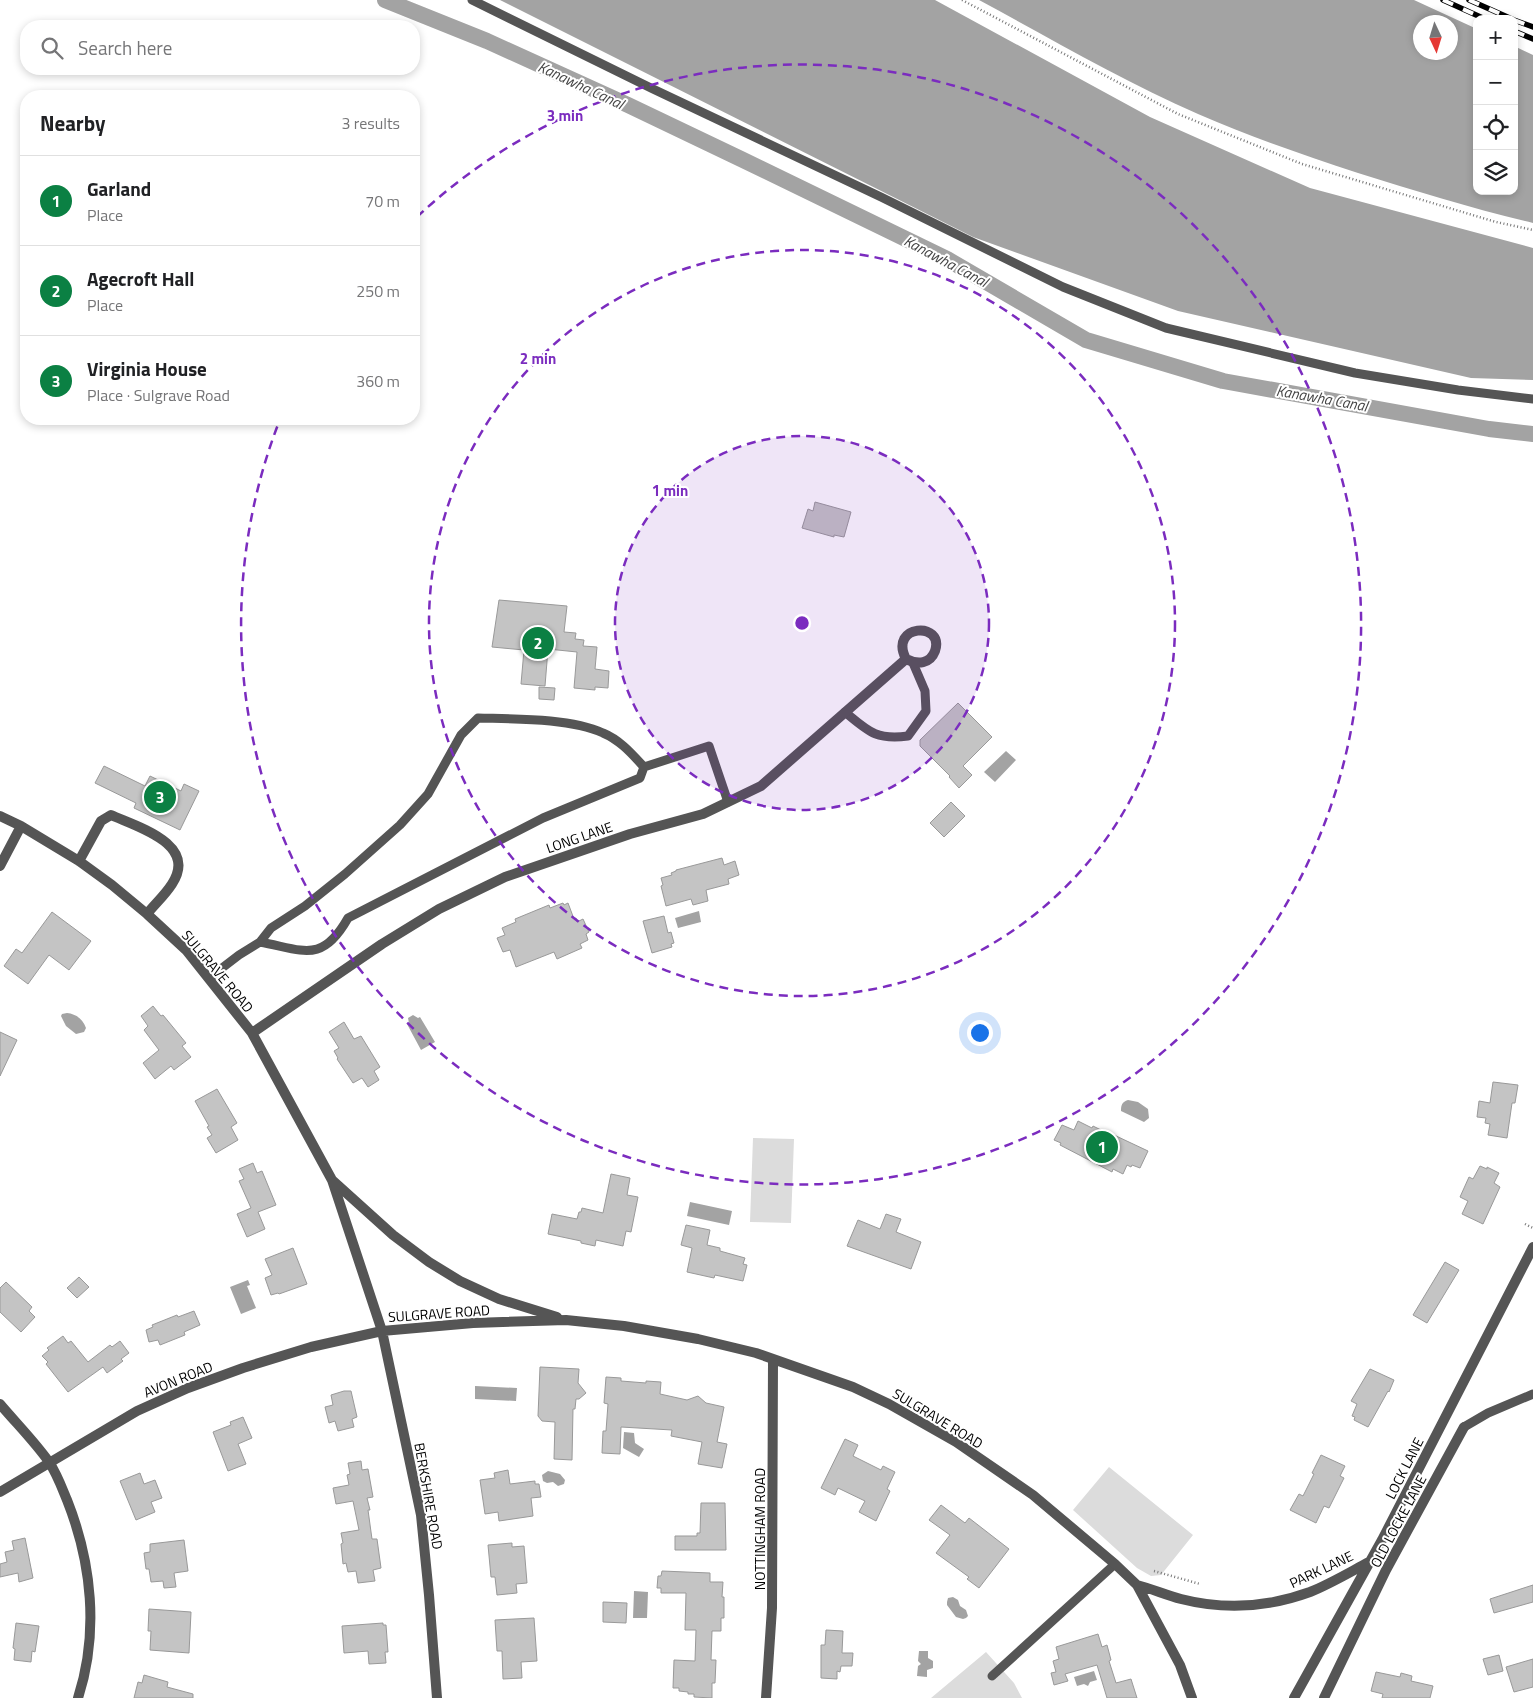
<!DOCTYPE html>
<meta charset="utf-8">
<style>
:root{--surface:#fff;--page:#f6f6f6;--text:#202124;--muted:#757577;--line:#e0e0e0;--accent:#0b8043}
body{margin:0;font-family:"Titillium Web",sans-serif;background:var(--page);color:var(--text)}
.controls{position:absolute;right:15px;top:15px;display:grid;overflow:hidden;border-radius:10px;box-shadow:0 2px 8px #0003}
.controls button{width:45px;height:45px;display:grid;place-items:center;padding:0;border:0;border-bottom:1px solid var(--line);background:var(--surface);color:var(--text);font:25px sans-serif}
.compass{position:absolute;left:1413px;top:15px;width:45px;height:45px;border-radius:50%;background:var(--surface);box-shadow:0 2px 8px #0003;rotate:176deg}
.you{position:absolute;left:979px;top:1032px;width:18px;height:18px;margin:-12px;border:4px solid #fff;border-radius:50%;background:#1a73e8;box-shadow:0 0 0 8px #1a73e833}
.badge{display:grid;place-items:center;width:32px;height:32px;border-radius:50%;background:var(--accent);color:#fff;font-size:16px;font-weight:700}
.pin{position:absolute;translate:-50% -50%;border:2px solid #fff;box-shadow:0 1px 5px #0006}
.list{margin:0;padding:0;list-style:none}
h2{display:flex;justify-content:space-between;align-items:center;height:65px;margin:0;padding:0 20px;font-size:21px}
h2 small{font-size:16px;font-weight:400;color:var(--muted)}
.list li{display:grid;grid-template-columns:32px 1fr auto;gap:15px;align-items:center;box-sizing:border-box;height:90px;padding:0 20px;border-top:1px solid var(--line)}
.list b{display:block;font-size:19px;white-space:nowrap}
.list p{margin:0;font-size:16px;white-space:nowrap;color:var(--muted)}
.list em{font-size:16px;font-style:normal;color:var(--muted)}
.icon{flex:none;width:28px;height:28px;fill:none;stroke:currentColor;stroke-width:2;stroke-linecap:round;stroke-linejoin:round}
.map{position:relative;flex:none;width:1533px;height:1698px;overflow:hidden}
.search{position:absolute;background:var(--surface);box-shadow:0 2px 8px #0003;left:20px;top:20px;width:400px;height:55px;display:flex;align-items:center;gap:12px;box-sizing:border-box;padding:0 18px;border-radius:20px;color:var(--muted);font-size:19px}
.panel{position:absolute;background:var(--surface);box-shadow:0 2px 8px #0003;left:20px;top:90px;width:400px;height:335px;border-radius:20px}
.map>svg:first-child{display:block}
.green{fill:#dcdcdc}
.water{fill:#a3a3a3;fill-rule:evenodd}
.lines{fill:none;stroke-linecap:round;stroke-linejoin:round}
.canal{stroke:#a3a3a3;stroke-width:16}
.building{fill:#c4c4c4;stroke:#999}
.path{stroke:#777;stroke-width:2.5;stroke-dasharray:1 2.5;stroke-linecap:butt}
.service{stroke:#555;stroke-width:9}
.minor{stroke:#555;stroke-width:10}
.rail-casing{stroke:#000;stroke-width:5.5}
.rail{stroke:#fff;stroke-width:4;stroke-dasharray:11;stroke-linecap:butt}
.ring{fill:none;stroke:#7b2cbf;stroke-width:2.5;stroke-dasharray:9 6}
.labels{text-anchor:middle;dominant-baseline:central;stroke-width:4;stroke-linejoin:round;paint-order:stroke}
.street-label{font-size:14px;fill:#000;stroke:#fff}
.water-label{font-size:15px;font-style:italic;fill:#444;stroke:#fff}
.centre{fill:#7b2cbf;stroke:#fff;stroke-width:2.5}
.ring-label{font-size:15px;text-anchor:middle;font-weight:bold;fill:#7b2cbf;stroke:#fff;stroke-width:4;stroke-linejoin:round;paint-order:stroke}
</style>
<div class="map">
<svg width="1533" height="1698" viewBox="0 0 1533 1698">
<rect width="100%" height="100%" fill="#fff"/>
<!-- green -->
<path class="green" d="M753,1138l41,1 -3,84 -41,-1z
M1109,1467l84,68 -32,40 -10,1 -14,-8 -64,-58z
M986,1652l28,31 8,15h-91z"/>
<!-- water -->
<path class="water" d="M500,0h435l215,117 160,71 223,60v132l-62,-2 -293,-67 -205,-74z
M979,0h435l63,29v162h37v-145l19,9v168c-59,-14 -117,-32 -175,-50 -54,-18 -108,-36 -160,-59 -75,-33 -147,-75 -219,-114zM1420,22h30v30h-30z
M1006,751l10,9 -21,22 -11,-10z
M699,911l2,11 -23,6 -3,-10z
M67,1013c9,1 16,6 19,15l-2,4 -8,2 -10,-8 -5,-10 1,-2z
M413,1015l5,3 2,-1 15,25 -14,8 -14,-26 2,-1 -1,-5z
M1128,1100l10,2 10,7 1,9 -5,4 -23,-11c0,-6 1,-9 7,-11z
M690,1202l42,9 -3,14 -42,-9z
M248,1280l2,5 -3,1 9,22 -15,6 -11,-27z
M475,1386l42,2 -1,13 -41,-2z
M624,1432l10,1 1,10 9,6 -5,8 -16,-9z
M548,1471l12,3 5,6 -1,4 -6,2 -5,-4 -6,1 -4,-2 -1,-6z
M634,1591l14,1 -1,26h-14z
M953,1597l5,3 2,6 6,4 2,6 -2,2 -3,1 -7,-2 -9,-12v-3l1,-4z
M919,1651h9v7l5,3v7l-6,2v7l-10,-1 1,-10 3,-2 -3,-3z
M1094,1671l3,9 -7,2 -2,4 -4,-2 -7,2 -3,-9z"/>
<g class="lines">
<!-- canal -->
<path class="canal" d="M385,0l102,41 141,64 113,54 206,100 139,81 137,41 266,48 44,5"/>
</g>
<!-- building -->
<path class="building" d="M815,502l36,10 -7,25 -10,-2v2l-32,-9 6,-19 5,2z
M499,600l68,6 -3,26 12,1 -1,6 9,1 -1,6 14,1 -2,22 14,2 -1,17 -13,-1v3l-21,-2 3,-36 -29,-3 -3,37 -24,-2 3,-34 -32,-3z
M539,687l16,1 -1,12 -15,-1z
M958,703l34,34 -29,29 9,9 -13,13 -10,-11 1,-1 -30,-30v-6z
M104,766l41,20 5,-10 31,15 3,-7 15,7 -19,39 -46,-22 2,-5 -41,-20z
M951,802l14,14 -21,21 -14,-14z
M722,858l2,7 11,-4 4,14 -11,4 1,5 -23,6 2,11 -15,4 -2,-6 -25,7 -5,-20 2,-1 -2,-7 11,-3 -1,-2 5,-2v-1z
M563,903l1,2 4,-2 6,16 2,-1 1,4 6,-3 6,13 -3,2 2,6 -8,4 2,4 -25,11 -3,-7 -38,15 -6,-17 -7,2 -6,-14 8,-3 -3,-7 14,-6 -1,-3 34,-14 1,3z
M52,912l39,29 -22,29 -20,-15 -21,29 -24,-18 12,-17 6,4z
M664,916l4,17 3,-1 3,11 -3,1 1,3 -20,6 -9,-32z
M153,1006l8,10 2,-1 23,28 -4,3 9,11 -17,13 -3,-4 -16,13 -12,-16 16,-13 -15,-20 4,-4 -7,-10z
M344,1022l10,17 7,-3 19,31 -6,4 5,9 -11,7 -6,-9 -9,5 -16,-24 1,-1 -4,-7 5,-3 -10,-16z
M0,1032l17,8 -17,36z
M1493,1082l25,3 -3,18h-3l-5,35 -19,-3 2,-11 -5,-1 1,-5 -9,-1 2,-16 11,2z
M217,1089l20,34 -6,4 7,13 -22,13 -9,-15 5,-3 -5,-8 2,-1 -14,-25z
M1078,1121l14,7 1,-2 20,10 1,-1 34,16 -8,17 -8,-3 -1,2 -4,-2 -4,9 -10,-5 -1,3 -52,-27 1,-2 -7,-3 8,-15 12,5z
M253,1163l4,10 5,-2 14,34 -18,7 7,17 -18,8 -10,-23 14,-6 -12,-27 5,-2 -5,-10z
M1480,1166l7,3v-2l12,6 -5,10 6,4 -17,37 -21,-10 6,-13 -8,-4 9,-20 4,2z
M611,1174l19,4 -3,17 11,2 -7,35 -5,-1 -3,15 -27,-6 -1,6 -14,-3v-2l-33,-7 4,-20 25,5 2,-7h2l1,-4 21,5z
M886,1214l15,5 -5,13 25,10 -10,27 -64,-23 11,-26 22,9z
M686,1225l24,5 -3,15 13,3v3l25,7 -2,6 4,1 -4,16 -28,-6 -1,3 -27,-6 5,-24 -11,-3z
M293,1248l14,36 -28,10 -1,-1 -7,2 -6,-17 7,-3 -7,-16z
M1445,1262l14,8 -32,53 -14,-8z
M79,1277l10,10 -12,11 -10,-10z
M6,1282l26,25 -3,4 6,6 -14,15 -21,-20v-24z
M194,1311l6,14 -16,7 1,3 -25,10 -2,-5 -9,2 -3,-12 7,-3 -1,-2 25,-10 1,2z
M63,1336l5,7 3,-2 17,21 22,-17 2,2 8,-6 9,12 -8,6 2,2 -16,12 -4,-6 -35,25 -22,-28 2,-2 -6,-6 7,-6 -2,-2z
M540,1367l39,2 -1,14 8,10 -7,6h-3l-1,10h-2l-1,51 -18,-1 1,-37 -13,-1 -4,-5z
M1370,1369l24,11 -5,12 -1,-1 -20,36 -14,-7 1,-3 -3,-1 5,-12 -6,-3z
M606,1377l15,1v3l25,2v-2l15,1 -1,12 27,6 11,-4 8,7 18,4 -7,35 10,2 -5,24 -24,-4 4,-22 -31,-6 1,-6 -51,-3 -1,27 -18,-1 1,-22h3l2,-27 -4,-1z
M344,1391h7l6,26 -5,2 2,8 -16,4 -3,-10 -6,2 -4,-16 8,-2 -2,-10z
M243,1417l9,21 -14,6 8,20 -18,7 -15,-39 18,-7 -1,-3z
M845,1439l13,6 -5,11 28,14 2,-4 12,6 -8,17 3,2 -14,30 -17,-9 6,-11 -27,-13 -3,7 -14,-7z
M1321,1455l24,11 -5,10 4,2 -15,30 -5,-2 -8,17 -26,-13 9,-16 4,2 11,-22 -2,-1z
M361,1461l1,9 6,-1 5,28 -6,1 3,12h-2l4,29h5l4,29 -8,2 2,11 -17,2 -2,-12 -8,1 -2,-9 -3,1 -2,-20 2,-1 -2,-10 18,-3 -6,-29 -17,3 -3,-16 16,-3 -2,-10 3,-1 -2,-11z
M508,1470l2,14 25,-3v3h4l2,13 -10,1 2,18 -34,5 -1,-9 -13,2 -5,-34 15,-2 -1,-5z
M140,1473l4,11 11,-4 7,18 -11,4 4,10 -19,8 -16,-39z
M701,1503h24l1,47h-51v-14h22v-3h3z
M941,1505l24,18 4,-5 40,31 -30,39 -12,-9 2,-2 -33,-24 14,-18 -21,-15z
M25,1538l8,40 -14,4 -1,-9 -18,4v-13l7,-2 -2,-10 9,-2 -2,-9z
M184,1540l4,31 -14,2 2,14 -12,1 -1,-7 -12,1 -2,-13h-3l-2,-16 6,-1v-8z
M512,1543v4l12,-1 3,37 -11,1 1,9 -20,2 -2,-18h-4l-3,-32z
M662,1571l48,2v9h13l-1,15h2v21h-3v13h-9l-1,29h5l-1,23h-3v15l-18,-1v-3h-6v-2l-9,-1v-3h-6l1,-28 21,1 1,-31h-11l1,-37h-25v-5h-4l1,-12h3z
M1533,1585v17l-39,11 -4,-14z
M603,1602l24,1 -1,20 -23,-1z
M149,1609l42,3 -2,41 -39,-3 1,-19h-3z
M534,1618l3,43 -16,1 1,16 -19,1 -1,-28h-5l-2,-31z
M16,1623l23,3 -4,26 -3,-1 -1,11 -17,-2 1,-11 -2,-1z
M383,1623v2h3l2,27h-3l1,11 -17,1 -1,-13 -24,2 -2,-27z
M826,1630l17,1 -1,22h11l-1,13h-11l-1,6 -3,-1v8l-16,-1v-33h4z
M1098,1634l4,13 5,-2 4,15 -2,1 7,22 15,-4 6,19h-30l-10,-33 -32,9 3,7 -14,4 -3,-12 5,-1 -3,-11 6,-2 -3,-12z
M1499,1655l4,16 -15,4 -5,-16z
M1533,1659v28l-19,5 -8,-25z
M1376,1672l24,5 1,-4 11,3 -1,5 22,5 -3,12h-48l1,-4 -12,-3z
M144,1675l24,7 -1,5 26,7v4h-59l4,-16 4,1z"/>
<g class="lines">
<!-- path -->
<path class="path" d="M962,0l216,114 124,50 194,58 37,8
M1525,1224l8,4
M1154,1571l46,13"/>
<!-- service -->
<path class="service" d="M472,0l181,89 228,108 182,90 103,41 189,45 103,17 75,9
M845,712c24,20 31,28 63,24l18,-25 -1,-20 -12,-28
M260,942c44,8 62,22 88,-24l195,-100 97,-40 4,-11
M209,978l30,-23 21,-13 11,-14 34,-22 40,-32 55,-49 28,-31 33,-59 17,-17c37,1 92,0 125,15 17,7 29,21 41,34l65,-21 19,56
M1464,1427l24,-14 45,-19
M992,1676l123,-112"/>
<!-- minor -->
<path class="minor" d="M0,816l21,10 58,35 33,24 35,29 39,36 66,83 80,147 61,55 36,27 31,19 39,18 58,18
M79,861l22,-40 10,-6c27,12 87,29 61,69 -7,11 -17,20 -25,30
M0,866l21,-40
M252,1033l130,-89 57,-35 66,-32 125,-43 73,-20 58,-28 145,-127c12,6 24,5 29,-8 10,-30 -47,-27 -29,8
M332,1180l50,151 91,-8 93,-3 58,6 74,13 58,14 97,34 36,17 67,38 77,53 82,69 22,21 43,80 12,33
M0,1404c16,19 35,38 49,58 8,12 13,26 18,38 25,63 32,133 11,198
M0,1492l137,-81 51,-23 55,-20 68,-21 71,-16 39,184 8,80 8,103
M1137,1585c15,4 29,10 44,14 43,11 88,8 129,-7 20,-8 40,-20 59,-30
M766,1698l6,-90 1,-248
M1294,1698l88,-158 151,-293
M1324,1698l62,-128 78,-143"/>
<defs>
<path id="rail" d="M1443,0l42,19
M1469,0l43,19
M1514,20l19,7
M1514,31l19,8"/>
</defs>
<!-- rail casing -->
<use href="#rail" class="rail-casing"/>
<!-- rail -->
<use href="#rail" class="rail"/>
</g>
<!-- distance rings -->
<circle cx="802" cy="623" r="187" fill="#7b2cbf" fill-opacity=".12"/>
<g class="ring">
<circle cx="802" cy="623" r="187"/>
<circle cx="802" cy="623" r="373"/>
<path d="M417 217A560 560 0 1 1 279 422"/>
</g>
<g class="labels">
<!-- street labels -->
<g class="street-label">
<text transform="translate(579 837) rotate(-19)">LONG LANE</text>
<text transform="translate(218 971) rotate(50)">SULGRAVE ROAD</text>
<text transform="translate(439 1313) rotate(-4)">SULGRAVE ROAD</text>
<text transform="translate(178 1379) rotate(-22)">AVON ROAD</text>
<text transform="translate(938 1418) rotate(31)">SULGRAVE ROAD</text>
<text transform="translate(1404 1468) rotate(-63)">LOCK LANE</text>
<text transform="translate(429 1496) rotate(80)">BERKSHIRE ROAD</text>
<text transform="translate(1398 1521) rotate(-62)">OLD LOCKE LANE</text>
<text transform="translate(759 1529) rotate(-90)">NOTTINGHAM ROAD</text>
<text transform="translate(1321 1569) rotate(-25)">PARK LANE</text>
</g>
<!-- water labels -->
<g class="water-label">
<text transform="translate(581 85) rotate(25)">Kanawha Canal</text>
<text transform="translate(946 261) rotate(28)">Kanawha Canal</text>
<text transform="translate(1322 398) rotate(10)">Kanawha Canal</text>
</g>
</g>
<circle cx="802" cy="623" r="8" class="centre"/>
<g class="ring-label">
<text x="565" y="121">3 min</text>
<text x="538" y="364">2 min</text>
<text x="670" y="496">1 min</text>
</g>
</svg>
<div class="controls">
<button>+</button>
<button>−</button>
<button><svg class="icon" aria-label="locate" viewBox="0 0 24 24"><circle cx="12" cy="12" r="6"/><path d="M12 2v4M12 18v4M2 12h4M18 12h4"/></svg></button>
<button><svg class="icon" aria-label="layers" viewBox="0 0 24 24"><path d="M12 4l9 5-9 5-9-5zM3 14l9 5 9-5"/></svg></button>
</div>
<svg class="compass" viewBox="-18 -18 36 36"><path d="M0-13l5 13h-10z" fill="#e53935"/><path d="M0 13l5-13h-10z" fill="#757577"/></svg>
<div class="you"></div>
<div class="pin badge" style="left:1102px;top:1147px">1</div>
<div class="pin badge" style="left:538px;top:643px">2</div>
<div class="pin badge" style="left:160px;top:797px">3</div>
<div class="search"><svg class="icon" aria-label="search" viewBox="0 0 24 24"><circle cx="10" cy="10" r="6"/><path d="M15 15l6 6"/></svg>Search here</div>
<section class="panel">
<h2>Nearby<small>3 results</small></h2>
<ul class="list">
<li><span class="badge">1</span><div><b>Garland</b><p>Place</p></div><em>70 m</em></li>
<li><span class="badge">2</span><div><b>Agecroft Hall</b><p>Place</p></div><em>250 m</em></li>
<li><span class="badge">3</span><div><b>Virginia House</b><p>Place · Sulgrave Road</p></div><em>360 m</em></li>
</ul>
</section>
</div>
